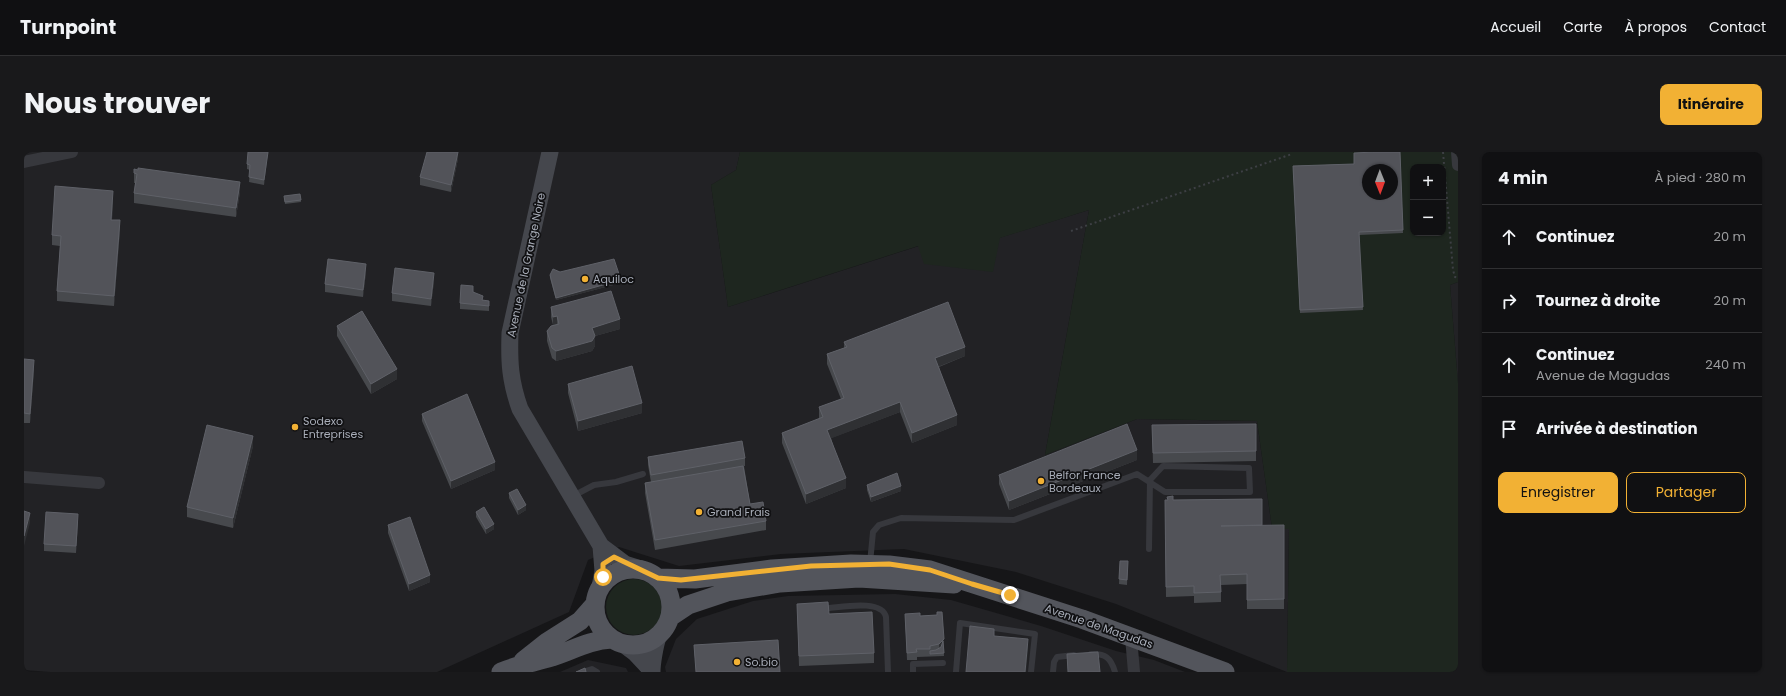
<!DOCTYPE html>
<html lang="fr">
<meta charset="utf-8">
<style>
:root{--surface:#101012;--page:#19191b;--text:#f1f3f6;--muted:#9c9d9f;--line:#303032;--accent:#f2b134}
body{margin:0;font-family:Poppins,sans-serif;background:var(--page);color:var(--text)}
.controls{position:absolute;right:12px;top:12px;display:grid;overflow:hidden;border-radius:8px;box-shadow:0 1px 3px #0004}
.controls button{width:36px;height:36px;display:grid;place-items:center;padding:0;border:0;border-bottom:1px solid var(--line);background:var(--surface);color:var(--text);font:20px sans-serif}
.compass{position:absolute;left:1338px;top:12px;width:36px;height:36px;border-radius:50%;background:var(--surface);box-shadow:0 1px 3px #0004;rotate:179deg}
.stop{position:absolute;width:12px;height:12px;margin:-9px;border:3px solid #f2b134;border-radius:50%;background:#fff}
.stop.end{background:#f2b134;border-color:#fff;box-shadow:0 1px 4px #0008}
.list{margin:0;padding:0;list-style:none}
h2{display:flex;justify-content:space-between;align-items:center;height:52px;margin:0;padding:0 16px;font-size:17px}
h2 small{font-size:13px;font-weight:400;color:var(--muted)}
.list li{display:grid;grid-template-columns:26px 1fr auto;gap:12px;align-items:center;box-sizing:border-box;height:64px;padding:0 16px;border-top:1px solid var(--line)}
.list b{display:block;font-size:15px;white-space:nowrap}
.list p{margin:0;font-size:13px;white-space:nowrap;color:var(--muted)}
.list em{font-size:13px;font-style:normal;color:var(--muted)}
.actions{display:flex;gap:8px;padding:12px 16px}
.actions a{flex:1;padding:9px 0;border:1px solid var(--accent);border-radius:8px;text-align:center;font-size:14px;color:var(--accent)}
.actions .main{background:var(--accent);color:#111}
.icon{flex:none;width:22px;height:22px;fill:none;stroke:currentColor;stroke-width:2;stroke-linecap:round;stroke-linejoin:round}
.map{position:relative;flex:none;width:1434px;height:520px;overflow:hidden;border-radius:8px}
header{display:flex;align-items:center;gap:24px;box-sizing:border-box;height:56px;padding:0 20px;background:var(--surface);border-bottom:1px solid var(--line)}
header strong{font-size:19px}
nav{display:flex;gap:22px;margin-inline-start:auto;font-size:14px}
.intro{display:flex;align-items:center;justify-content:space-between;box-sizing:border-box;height:96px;padding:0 24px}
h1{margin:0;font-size:28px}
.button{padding:10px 18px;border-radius:8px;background:var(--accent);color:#111;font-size:14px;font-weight:700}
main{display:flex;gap:24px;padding:0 24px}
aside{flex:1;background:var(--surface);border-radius:8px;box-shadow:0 1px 3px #0004}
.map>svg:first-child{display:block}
.built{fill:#222225}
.green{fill:#1e261f;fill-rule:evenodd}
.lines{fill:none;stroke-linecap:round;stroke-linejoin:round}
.path{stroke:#3d3f44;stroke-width:2;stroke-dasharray:2 3;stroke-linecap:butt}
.lane{stroke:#37383d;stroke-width:6}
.street{stroke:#37383d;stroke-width:12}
.secondary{stroke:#45474d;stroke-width:17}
.primary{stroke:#53555c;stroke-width:19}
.wall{fill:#47494d}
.shaded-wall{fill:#2f3033}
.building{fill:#525359;stroke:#5f6168;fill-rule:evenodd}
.route{stroke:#f2b134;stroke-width:5}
.poi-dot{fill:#f2b134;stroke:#111113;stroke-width:1.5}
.labels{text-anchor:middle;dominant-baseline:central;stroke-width:3.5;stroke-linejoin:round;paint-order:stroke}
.street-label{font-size:11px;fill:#a8adb8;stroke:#111113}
.poi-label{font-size:11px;fill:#a8adb8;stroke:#111113;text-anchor:start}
</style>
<header>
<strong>Turnpoint</strong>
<nav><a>Accueil</a><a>Carte</a><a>À propos</a><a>Contact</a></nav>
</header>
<div class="intro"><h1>Nous trouver</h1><a class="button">Itinéraire</a></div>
<main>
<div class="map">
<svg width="1434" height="520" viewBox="0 0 1434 520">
<rect width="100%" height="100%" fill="#161618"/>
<!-- built -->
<path class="built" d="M0,0h716l-4,18 -25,15 17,122 191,-61 80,-8 90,-28 -44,245 92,-36 120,2 15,107h17l-2,144 -171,-68 -100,-32 -112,-23 -123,5 -102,12 -60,-19 -31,13 -19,52 -132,60h-387l-26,-2z
M1434,130v101l-8,-98z
M871,442l56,6 90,26 75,25 38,9 31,12h-519l-1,-5 11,-28 21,-20 56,-18 35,-5z
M564,508l38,8 2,4h-68z"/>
<!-- green -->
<path class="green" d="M716,0h718v130l-8,3 8,98v289h-171l2,-143 -17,-1 -15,-107 -120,-2 -92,36 44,-245 -89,28 -7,34 -69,-8 -6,-18 -190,61 -17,-122 25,-15zM1389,15h30v66h-30zM1344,18h24v24h-24z
M582 455a28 28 0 1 1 56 0a28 28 0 1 1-56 0Z"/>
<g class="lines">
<!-- path -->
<path class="path" d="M1419,0l10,118 2,7 3,1
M1047,79l221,-77"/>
<!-- lane -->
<path class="lane" d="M549,344l21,-11 22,-3 27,-8
M846,411l3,-31 6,-7 22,-7 113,2 123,-46 28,18h85l-1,-24 -86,-2 -13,14 -1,69
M804,456c14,-1 54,-9 58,9l2,55
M1067,502c14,-1 20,4 24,18
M558,520l10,-3 5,3
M889,520v-8l30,-1
M932,520l4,-49 75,11 -4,38
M1029,520l1,-10 3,-5 17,-2"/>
<!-- street -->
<path class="street" d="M1433,0l1,13
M0,10l48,-10
M0,325l75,6
M1107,485l3,35"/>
<!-- secondary -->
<path class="secondary" d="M526,0l-40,181c-1,29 0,48 10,76l81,137 24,18 16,5
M576,435l3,-16 -2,-25
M599,492l12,9 16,17
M628,520c0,-9 3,-26 6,-35"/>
<!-- primary -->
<path class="primary" d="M571 455a38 38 0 1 1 76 0a38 38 0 1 1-76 0Z
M634,426l37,1 77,-10 79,-5 38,1 41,5 152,49 143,53
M646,465l18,-12 39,-13 53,-9 79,-5 95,6
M499,509l24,-19 33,-21 15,-17
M477,520c17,-7 34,-10 51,-15 21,-7 38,-17 60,-18"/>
</g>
<!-- wall -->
<path class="wall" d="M244,0l-4,33 -15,-3 1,-12 -3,-1v-5z
M1376,0l3,81 -44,2 4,75 -63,3 -7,-147 61,-2z
M434,7l-7,33 -31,-7v-8z
M110,21l106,19 -4,25 -102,-14v-10l1,-10h-1z
M276,42l1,8 -16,2 -1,-6z
M89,49l-1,19 8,10 -6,76 -57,-5v-10l3,-45 -8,-1v-10z
M342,120l-3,25 -38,-5v-8z
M536,120l61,11 -65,17 -6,-22v-3z
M410,129l-3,25 -39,-5v-8z
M449,140l10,8 6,1v10l-29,-2v-6z
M527,155l69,22 -25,7v10l-3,5 -36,10 -4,-3 -5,-17v-10l6,-6 -2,-8z
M313,174l60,53 -26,15 -34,-58z
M820,190l121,14 -26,11 18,58 -45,18 -12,-31 -69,26 15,50 -40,16 -24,-61v-10l37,-14v-12l22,-8 -14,-35v-10l17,-6z
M0,207l10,11 -4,53h-6z
M544,232l74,29 -64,18 -10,-38z
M398,262l73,56 -44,19 -29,-68z
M1232,272v37l-103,2 -1,-38z
M229,294l-20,82 -46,-11v-10z
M624,305l97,1v8h-1l6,38 16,17v9l-111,20 -10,-57v-10l6,-1 -3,-17z
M1113,308l-128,50 -10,-26v-9z
M843,333l34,6 -30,11 -4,-12z
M485,341l17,17 -8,5 -9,-17z
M1238,347v27l22,-1v84h-37v-25l-26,1v17l-27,1v-7l-28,1 -1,-97z
M452,360l18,17 -8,5 -10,-17z
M54,370l-2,31 -32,-2v-7z
M364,373l42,57 -21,9 -21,-58z
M1096,409h8l-1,24 -8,-1z
M773,452l32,10 45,39v10l-75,3z
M918,460l2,44 -27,1v3h-10l-2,-46 15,2 17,-1z
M670,493l86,27h-84z
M1043,502l33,18h-32z"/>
<!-- shaded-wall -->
<path class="shaded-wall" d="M244,0l-4,33v-5z
M434,0v7l-7,33v-7z
M216,30v10l-4,25v-9z
M89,39v10l-2,29v-10z
M96,68v10l-6,76v-10z
M342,112v8l-3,25v-7z
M410,121v8l-3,25v-7z
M597,128v3l-65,17v-2z
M533,164v10l-4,-1v-8z
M596,167v10l-25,7v10l-3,5 -36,10v-10l36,-23z
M941,195v9l-30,12v-10z
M10,208v10l-4,53v-9z
M373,217v10l-26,15v-10z
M876,250v10l-73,28v-10z
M618,251v10l-64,18v-10z
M933,263v10l-45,18v-10z
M229,284v10l-20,82v-10z
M1113,298v10l-128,50v-9z
M471,310v8l-44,19v-8z
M822,326v10l-40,16v-10z
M877,334v5l-30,11v-5z
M502,353v5l-8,5v-5z
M6,361v10l-6,23v-10z
M54,362v8l-2,31v-7z
M470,372v5l-8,5v-5z
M406,423v7l-21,9v-7z
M920,487v7l-5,6v-8z
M1004,487v10l-2,23h-1z"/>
<!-- building -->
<path class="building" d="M224,0h20l-4,28 -15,-3 1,-12 -3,-1z
M403,0h31l-7,33 -31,-8z
M1350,0h26l3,78 -44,2 4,75 -63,3 -7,-144 61,-2v-11zM1344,18h24v24h-24z
M114,16l102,14 -4,26 -102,-15 3,-19 -3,-1v-4l4,1z
M31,34l58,5 -2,29h9l-6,76 -57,-5 4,-55 -9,-1z
M276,42l1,6 -16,2 -1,-6z
M304,107l38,5 -3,26 -38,-6z
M590,107l7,21 -65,18 -6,-23 3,-6 7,3z
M371,116l39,5 -3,26 -39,-6z
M437,133l12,1v6l10,4 -1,4 7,1v5l-29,-3z
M587,139l9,28 -28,9 3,8 -3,5 -36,10 -4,-3 -5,-17 4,-5 8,-2 -2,-8 -4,1 -2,-10z
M924,150l17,45 -30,11 22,57 -45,18 -12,-31 -73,28 19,48 -40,16 -24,-61 41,-16 -4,-10 25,-9 -17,-44 20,-7 -3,-5z
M338,159l35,58 -26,15 -34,-58z
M0,207l10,1 -4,54 -6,-1z
M608,214l10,37 -64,18 -10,-37z
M443,242l28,68 -44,19 -29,-67z
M1103,272l10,26 -128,51 -10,-26z
M1232,272v27l-103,2 -1,-28z
M183,273l46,11 -20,82 -46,-11z
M718,289l3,17 -94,17 -3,-18z
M719,314l7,38 13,-2 3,19 -111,19 -10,-57z
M873,321l4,13 -30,11 -4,-12z
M493,337l9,16 -8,5 -9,-17z
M1149,344v4l89,-1v26l-41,1 63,-1v74l-37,1v-26l-27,1 1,17 -27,1v-7l-28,1 -1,-87h3l-1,-3z
M460,355l10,17 -8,5 -10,-17z
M0,359l6,2 -6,23z
M22,360l32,2 -2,32 -32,-2z
M386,365l20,58 -21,9 -21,-59z
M1096,409h8l-1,19 -8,-1z
M804,450l1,12 43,-2 2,41 -75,3 -2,-52z
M913,460h5l2,27 -5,5 -9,2v3h-14l1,3 -10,1 -2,-39 15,-1v3l17,-1z
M946,474l24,3v7l34,3 -3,33h-59z
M754,488l2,32h-84l-2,-27z
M919,489l1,12 -14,1v-3l6,-1 5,-3z
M1074,500l2,20h-32l-1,-18z
M561,516l1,4h-10z"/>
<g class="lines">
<!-- route -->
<path class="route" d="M579,425v-13l11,-7 44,21 23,2 130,-14 78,-2 41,6 42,14 38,11"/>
</g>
<!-- markers -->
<g class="poi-dot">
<circle cx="561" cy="127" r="4"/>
<circle cx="271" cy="275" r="4"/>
<circle cx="1017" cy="329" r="4"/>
<circle cx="675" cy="360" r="4"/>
<circle cx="713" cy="510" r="4"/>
</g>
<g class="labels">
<!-- street labels -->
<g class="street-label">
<text transform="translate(502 113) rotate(-78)">Avenue de la Grange Noire</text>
<text transform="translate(1075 474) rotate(19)">Avenue de Magudas</text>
</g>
<!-- poi labels -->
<g class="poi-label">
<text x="569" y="127">Aquiloc</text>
<text x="279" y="269">Sodexo<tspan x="279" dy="13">Entreprises</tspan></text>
<text x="1025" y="323">Belfor France<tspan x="1025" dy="13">Bordeaux</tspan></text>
<text x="683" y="360">Grand Frais</text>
<text x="721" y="510">So.bio</text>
</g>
</g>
</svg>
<div class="controls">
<button>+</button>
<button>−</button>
</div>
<svg class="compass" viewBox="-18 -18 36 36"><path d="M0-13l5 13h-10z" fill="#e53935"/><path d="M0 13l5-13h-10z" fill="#9c9d9f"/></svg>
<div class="stop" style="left:579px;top:425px"></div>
<div class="stop end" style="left:986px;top:443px"></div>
</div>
<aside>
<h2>4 min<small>À pied · 280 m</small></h2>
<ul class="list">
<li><svg class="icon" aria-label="ahead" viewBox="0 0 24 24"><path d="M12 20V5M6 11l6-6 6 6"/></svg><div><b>Continuez</b></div><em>20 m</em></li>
<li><svg class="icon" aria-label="right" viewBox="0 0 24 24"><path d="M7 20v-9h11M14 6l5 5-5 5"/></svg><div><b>Tournez à droite</b></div><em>20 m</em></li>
<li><svg class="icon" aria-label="ahead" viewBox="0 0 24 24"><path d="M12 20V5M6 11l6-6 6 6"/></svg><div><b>Continuez</b><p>Avenue de Magudas</p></div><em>240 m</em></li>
<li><svg class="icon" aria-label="arrive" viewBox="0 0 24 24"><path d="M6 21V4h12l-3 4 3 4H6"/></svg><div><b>Arrivée à destination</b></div></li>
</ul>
<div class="actions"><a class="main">Enregistrer</a><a>Partager</a></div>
</aside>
</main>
